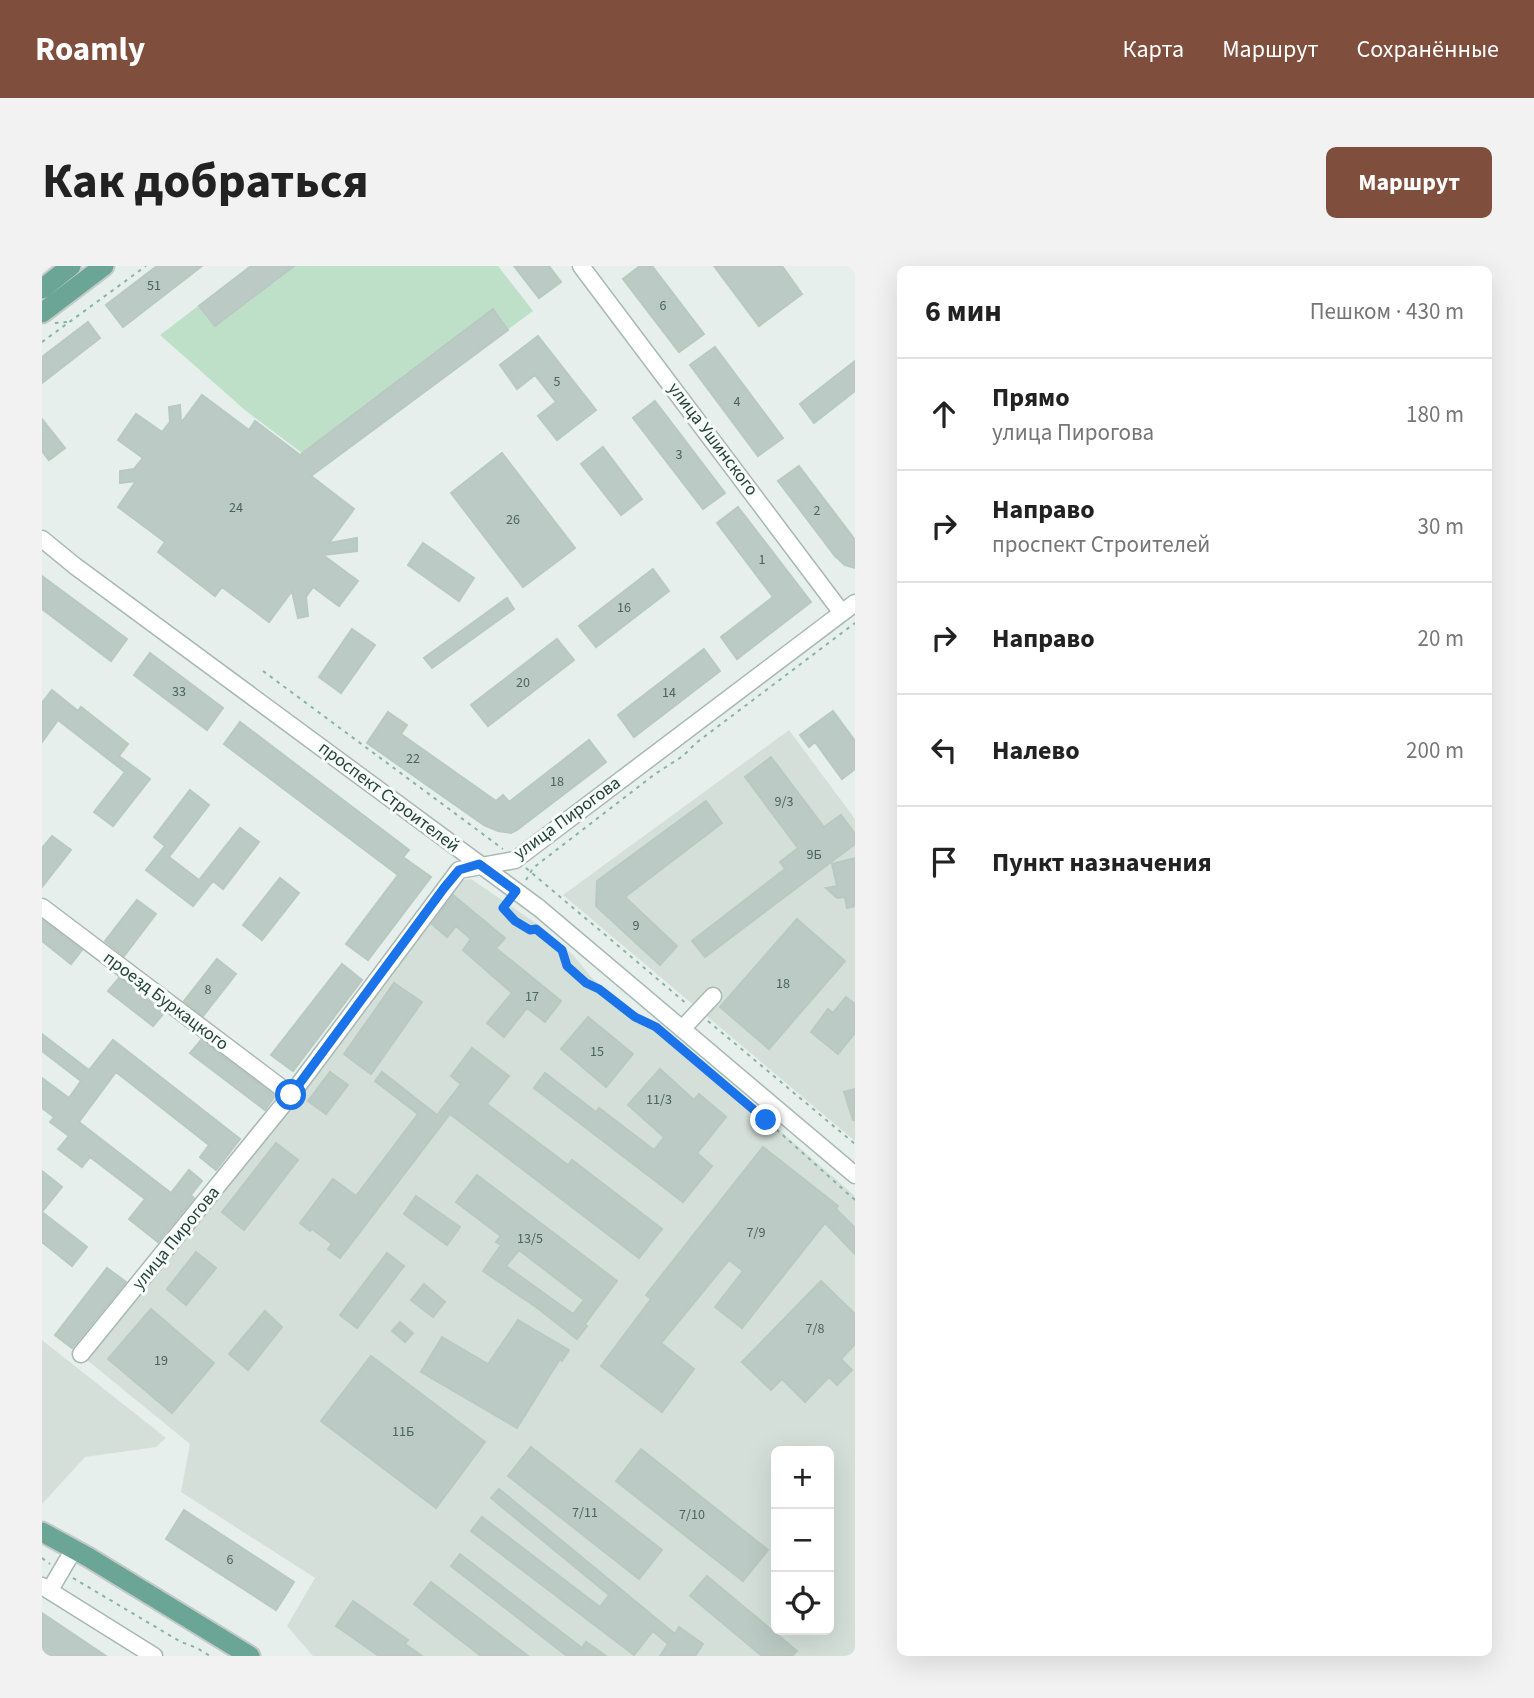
<!DOCTYPE html>
<html lang="ru">
<meta charset="utf-8">
<style>
:root{--surface:#fff;--page:#f2f2f2;--text:#222;--muted:#767676;--line:#e0e0e0;--accent:#804e3d}
body{margin:0;font-family:"Source Sans 3",sans-serif;background:var(--page);color:var(--text)}
.controls{position:absolute;right:21px;bottom:21px;display:grid;overflow:hidden;border-radius:10px;box-shadow:0 7px 28px #0002}
.controls button{width:63px;height:63px;display:grid;place-items:center;padding:0;border:0;border-bottom:2px solid var(--line);background:var(--surface);color:var(--text);font:35px sans-serif}
.stop{position:absolute;width:21px;height:21px;margin:-16px;border:5px solid #1a73e8;border-radius:50%;background:#fff}
.stop.end{background:#1a73e8;border-color:#fff;box-shadow:0 2px 7px #0008}
.list{margin:0;padding:0;list-style:none}
h2{display:flex;justify-content:space-between;align-items:center;height:91px;margin:0;padding:0 28px;font-size:30px}
h2 small{font-size:23px;font-weight:400;color:var(--muted)}
.list li{display:grid;grid-template-columns:46px 1fr auto;gap:21px;align-items:center;box-sizing:border-box;height:112px;padding:0 28px;border-top:2px solid var(--line)}
.list b{display:block;font-size:26px;white-space:nowrap}
.list p{margin:0;font-size:23px;white-space:nowrap;color:var(--muted)}
.list em{font-size:23px;font-style:normal;color:var(--muted)}
.icon{flex:none;width:38px;height:38px;fill:none;stroke:currentColor;stroke-width:2;stroke-linecap:round;stroke-linejoin:round}
.map{position:relative;flex:none;width:813px;height:1390px;overflow:hidden;border-radius:10px}
header{display:flex;align-items:center;gap:42px;box-sizing:border-box;height:98px;padding:0 35px;background:var(--accent);color:#fff}
header strong{font-size:33px}
nav{display:flex;gap:38px;margin-inline-start:auto;font-size:24px}
.intro{display:flex;align-items:center;justify-content:space-between;box-sizing:border-box;height:168px;padding:0 42px}
h1{margin:0;font-size:49px}
.button{padding:18px 32px;border-radius:10px;background:var(--accent);color:#fff;font-size:24px;font-weight:700}
main{display:flex;gap:42px;padding:0 42px}
aside{flex:1;background:var(--surface);border-radius:10px;box-shadow:0 7px 28px #0002}
.map>svg:first-child{display:block}
.built{fill:#d4dfda;fill-rule:evenodd}
.green{fill:#bfe0c8}
.building{fill:#bbcac4;stroke:#b8c9c2;stroke-width:2;fill-rule:evenodd}
.lines{fill:none;stroke-linecap:round;stroke-linejoin:round}
.minor-casing{stroke:#a8b8b2;stroke-width:19}
.major-casing{stroke:#c2cac8;stroke-width:23}
.path{stroke:#86b3a5;stroke-width:2;stroke-dasharray:3.5 5;stroke-linecap:butt}
.minor{stroke:#fff;stroke-width:16}
.major{stroke:#6aa596;stroke-width:19}
.route{stroke:#1a73e8;stroke-width:9}
.labels{text-anchor:middle;dominant-baseline:central;stroke-width:6;stroke-linejoin:round;paint-order:stroke}
.number-label{font-size:14px;fill:#4a645c}
.street-label{font-size:18px;fill:#24423a;stroke:#f7fbf9}
</style>
<header>
<strong>Roamly</strong>
<nav><a>Карта</a><a>Маршрут</a><a>Сохранённые</a></nav>
</header>
<div class="intro"><h1>Как добраться</h1><a class="button">Маршрут</a></div>
<main>
<div class="map">
<svg width="813" height="1390" viewBox="0 0 813 1390">
<rect width="100%" height="100%" fill="#e6efeb"/>
<!-- built -->
<path class="built" d="M747,464l66,89v322l-292,-246z
M429,613l66,45 36,31 19,23 40,35 26,12 197,171v460h-542l-26,-30 28,-48 -134,-86 9,-48 -103,-84 368,-476 8,-4zM734,1185h53v179h-53z
M0,1074l124,98 -10,9 -71,10 -43,47z"/>
<!-- green -->
<path class="green" d="M209,0h247l35,45 -211,157 -76,-57 -86,-76z"/>
<!-- building -->
<path class="building" d="M115,0h45l-79,61 -17,-22z
M209,0h43l-79,60 -16,-20z
M472,0h35l12,16 -22,16z
M598,0h12l52,68 -25,18 -56,-73z
M672,0h68l20,28 -43,32z
M451,43l15,21 -197,146 43,33 -25,34 28,-5v13l-34,4 35,26 -19,25 -26,-19 -7,10 2,19 -10,2 -6,-27 -23,31 -47,-35 -7,9 -57,-44 7,-10 -47,-35 18,-26 -16,2v-12l14,-2 9,-11 -25,-18 18,-26 26,18 8,-10 -1,-15 11,-2 1,18 21,-28 47,35 6,-9 45,34z
M46,56l12,16 -58,45v-26z
M496,70l58,74 -39,30 -19,-24 18,-14 -21,-27 -18,14 -17,-24z
M673,81l68,91 -25,18 -68,-91z
M813,95v30l-41,32 -14,-19z
M613,135l70,92 -22,16 -70,-91z
M0,153l23,29 -16,12 -7,-9z
M561,181l39,52 -21,16 -40,-51z
M460,187l73,95 -52,39 -72,-94z
M757,200l56,74v28l-10,-3 -10,-9 -57,-75z
M696,241l73,95 -74,57 -16,-22 52,-40 -56,-74z
M381,277l51,35 -15,23 -51,-36z
M611,303l16,22 -73,56 -17,-21z
M0,310l85,63 -16,22 -69,-52z
M465,332l7,11 -82,59 -8,-10z
M310,363l23,16 -34,48 -22,-16z
M515,373l17,21 -86,66 -17,-21z
M662,383l16,22 -86,66 -16,-22z
M108,387l73,55 -16,22 -73,-55z
M10,424l26,21 3,-4 47,37 -9,12 31,23 -37,47 -19,-14 31,-40 -67,-52 -16,22v-39z
M791,445l22,30v28l-13,10 -27,-37 -6,5 -9,-12z
M346,446l19,13 -6,9 95,67 7,-6 6,7 80,-62 17,22 -89,68 -6,3 -13,-2 -14,-6 -117,-82z
M198,456l169,128 -6,7 28,20 -63,83 -22,-16 52,-69 -174,-131z
M729,491l53,70 17,-12 14,19v10l-150,113 -13,-16 93,-72 -5,-7 18,-14 -53,-71z
M148,524l19,15 -40,52 30,23 41,-52 19,14 -36,47 -10,-8 -20,25 -47,-36 19,-24 -11,-9z
M664,535l16,22 -97,74 52,49 -17,19 -64,-59 1,-25z
M10,570l19,14 -29,37v-39z
M813,592v48l-8,2 -2,-11 -8,1 -11,-10 11,-2 -5,-22z
M238,612l19,15 -37,47 -19,-15z
M411,629l52,43 -9,10 65,53 -16,21 -18,-14 -23,29 -17,-14 25,-30 -49,-43 8,-11 -15,-13 -9,11 -15,-13z
M95,634l19,14 -32,42 -19,-15z
M755,653l48,42 -76,88 -49,-42z
M0,654l40,30 -11,14 -29,-23z
M175,693l19,15 -33,42 -19,-15z
M300,698l20,16 -69,91 -22,-16z
M77,712l45,35 -11,13 -45,-35z
M352,717l28,19 -51,72 -27,-20z
M804,731l9,7v29l-17,21 -27,-22 17,-23 5,4z
M546,751l45,37 -27,33 -45,-38z
M0,768l47,36 24,-30 127,99 -24,31 -16,-13 9,-12 -93,-73 -37,50 92,71 18,-23 13,11 -11,14 3,3 -36,44 -29,-23 16,-20 -55,-42 -8,10 -24,-18 11,-13 -19,-14 4,-5 -12,-9v-30l27,20 12,-17 -39,-30z
M159,774l74,56 -10,14 -75,-57z
M430,782l37,28 -22,28 81,61 4,-5 90,69 -23,29 -189,-144 -110,144 -12,-9 4,-5 -20,-15 -2,2 -10,-8 33,-44 23,17 62,-82 -43,-33 7,-9 55,43 24,-31 -10,-8z
M618,803l34,31 5,-6 27,23 -29,36 15,13 -29,36 -149,-114 11,-15 51,39 3,-4 55,42 10,-13 -36,-32z
M288,806l18,13 -22,29 -18,-13z
M813,823v31h-2l-9,-28z
M234,877l22,17 -54,70 -22,-18z
M721,881l75,59 -2,3 19,19v26l-30,-31 -83,105 -27,-21 28,-36 -14,-11 -68,83 33,26 -32,43 -61,-46 50,-67 -5,-4z
M0,905l20,16 -20,25z
M435,909l140,106 -32,43 2,2 -10,13 -41,-32 -53,-36 18,-26 -5,-3 5,-6 -45,-34zM477,984l65,50 -11,14 -67,-48z
M374,930l44,31 -13,18 -43,-31z
M0,946l45,35 -15,19 -30,-24z
M154,986l20,16 -30,37 -19,-16z
M345,987l17,13 -47,62 -17,-13z
M65,1002l19,14 -54,66 -17,-13z
M779,1015l34,33v30l-14,15 11,11 -15,15 -8,-8 -24,25 -23,-23 -11,11 -29,-28z
M382,1018l21,18 -12,15 -22,-17z
M109,1043l63,54 -42,50 -64,-54z
M223,1045l17,16 -34,43 -19,-16z
M476,1054l51,30 -7,11 -2,-2 -43,69 -96,-56 21,-35 46,27z
M358,1056l13,11 -8,9 -13,-11z
M329,1090l114,86 -49,66 -115,-87z
M489,1181l131,103 -23,29 -131,-103z
M599,1183l127,101 -25,31 -127,-100z
M457,1223l176,145 4,-7 24,17 -8,12h-35l8,-12 -15,-13 -19,24 -163,-124 11,-14 118,90 9,-12 -118,-97z
M142,1244l110,72 -18,28 -110,-71z
M418,1288l122,94 4,-6 20,14h-39l-116,-90z
M665,1310l90,75 -5,5h-30l-72,-60z
M389,1316l97,74h-47l-67,-52z
M311,1335l55,39 -3,4 17,12h-43l-43,-30z
M0,1347l64,43h-64z"/>
<g class="lines">
<defs>
<path id="minor" d="M539,0l261,347
M0,273l33,27 464,342 316,267
M0,641l249,188
M640,763l31,-33
M39,1088l210,-259 168,-225 56,-10 340,-257
M0,1320l112,70
M8,1324l24,-41"/>
<path id="major" d="M0,23l29,-23
M0,47l62,-47
M0,1266l46,25 162,99"/>
</defs>
<!-- minor casing -->
<use href="#minor" class="minor-casing"/>
<!-- major casing -->
<use href="#major" class="major-casing"/>
<!-- path -->
<path class="path" d="M13,57l12,-1
M0,76l104,-76
M221,405l240,178
M484,602l161,136
M484,614l7,-12 122,-94 28,-18 13,-13 159,-120
M465,637l-4,5 12,13 15,9 6,-2 26,22 5,16 19,17 13,6 36,28 21,10 14,11 96,82 89,80
M666,755l147,123
M0,1292l8,6
M31,1312l108,64 16,6 13,8"/>
<!-- minor -->
<use href="#minor" class="minor"/>
<!-- major -->
<use href="#major" class="major"/>
</g>
<g class="lines">
<!-- route -->
<path class="route" d="M249,829l153,-207 15,-18 20,-6 37,27 -13,17 12,13 15,9 6,-1 26,21 5,16 19,17 13,6 36,28 21,10 110,93"/>
</g>
<g class="labels">
<!-- number labels -->
<g class="number-label">
<text x="112" y="20">51</text>
<text x="621" y="40">6</text>
<text x="515" y="116">5</text>
<text x="695" y="136">4</text>
<text x="637" y="189">3</text>
<text x="194" y="242">24</text>
<text x="775" y="245">2</text>
<text x="471" y="254">26</text>
<text x="720" y="294">1</text>
<text x="582" y="342">16</text>
<text x="481" y="417">20</text>
<text x="137" y="426">33</text>
<text x="627" y="427">14</text>
<text x="371" y="493">22</text>
<text x="515" y="516">18</text>
<text x="742" y="536">9/3</text>
<text x="772" y="589">9Б</text>
<text x="594" y="660">9</text>
<text x="741" y="718">18</text>
<text x="166" y="724">8</text>
<text x="490" y="731">17</text>
<text x="555" y="786">15</text>
<text x="617" y="834">11/3</text>
<text x="714" y="967">7/9</text>
<text x="488" y="973">13/5</text>
<text x="773" y="1063">7/8</text>
<text x="119" y="1095">19</text>
<text x="361" y="1166">11Б</text>
<text x="543" y="1247">7/11</text>
<text x="650" y="1249">7/10</text>
<text x="188" y="1294">6</text>
</g>
<!-- street labels -->
<g class="street-label">
<text transform="translate(671 173) rotate(53)">улица Ушинского</text>
<text transform="translate(347 531) rotate(37)">проспект Строителей</text>
<text transform="translate(525 552) rotate(-36)">улица Пирогова</text>
<text transform="translate(124 735) rotate(37)">проезд Буркацкого</text>
<text transform="translate(134 972) rotate(-51)">улица Пирогова</text>
</g>
</g>
</svg>
<div class="controls">
<button>+</button>
<button>−</button>
<button><svg class="icon" aria-label="locate" viewBox="0 0 24 24"><circle cx="12" cy="12" r="6"/><path d="M12 2v4M12 18v4M2 12h4M18 12h4"/></svg></button>
</div>
<div class="stop" style="left:249px;top:829px"></div>
<div class="stop end" style="left:724px;top:854px"></div>
</div>
<aside>
<h2>6 мин<small>Пешком · 430 m</small></h2>
<ul class="list">
<li><svg class="icon" aria-label="ahead" viewBox="0 0 24 24"><path d="M12 20V5M6 11l6-6 6 6"/></svg><div><b>Прямо</b><p>улица Пирогова</p></div><em>180 m</em></li>
<li><svg class="icon" aria-label="right" viewBox="0 0 24 24"><path d="M7 20v-9h11M14 6l5 5-5 5"/></svg><div><b>Направо</b><p>проспект Строителей</p></div><em>30 m</em></li>
<li><svg class="icon" aria-label="right" viewBox="0 0 24 24"><path d="M7 20v-9h11M14 6l5 5-5 5"/></svg><div><b>Направо</b></div><em>20 m</em></li>
<li><svg class="icon" aria-label="left" viewBox="0 0 24 24"><path d="M17 20v-9H6M10 6l-5 5 5 5"/></svg><div><b>Налево</b></div><em>200 m</em></li>
<li><svg class="icon" aria-label="arrive" viewBox="0 0 24 24"><path d="M6 21V4h12l-3 4 3 4H6"/></svg><div><b>Пункт назначения</b></div></li>
</ul>
</aside>
</main>
